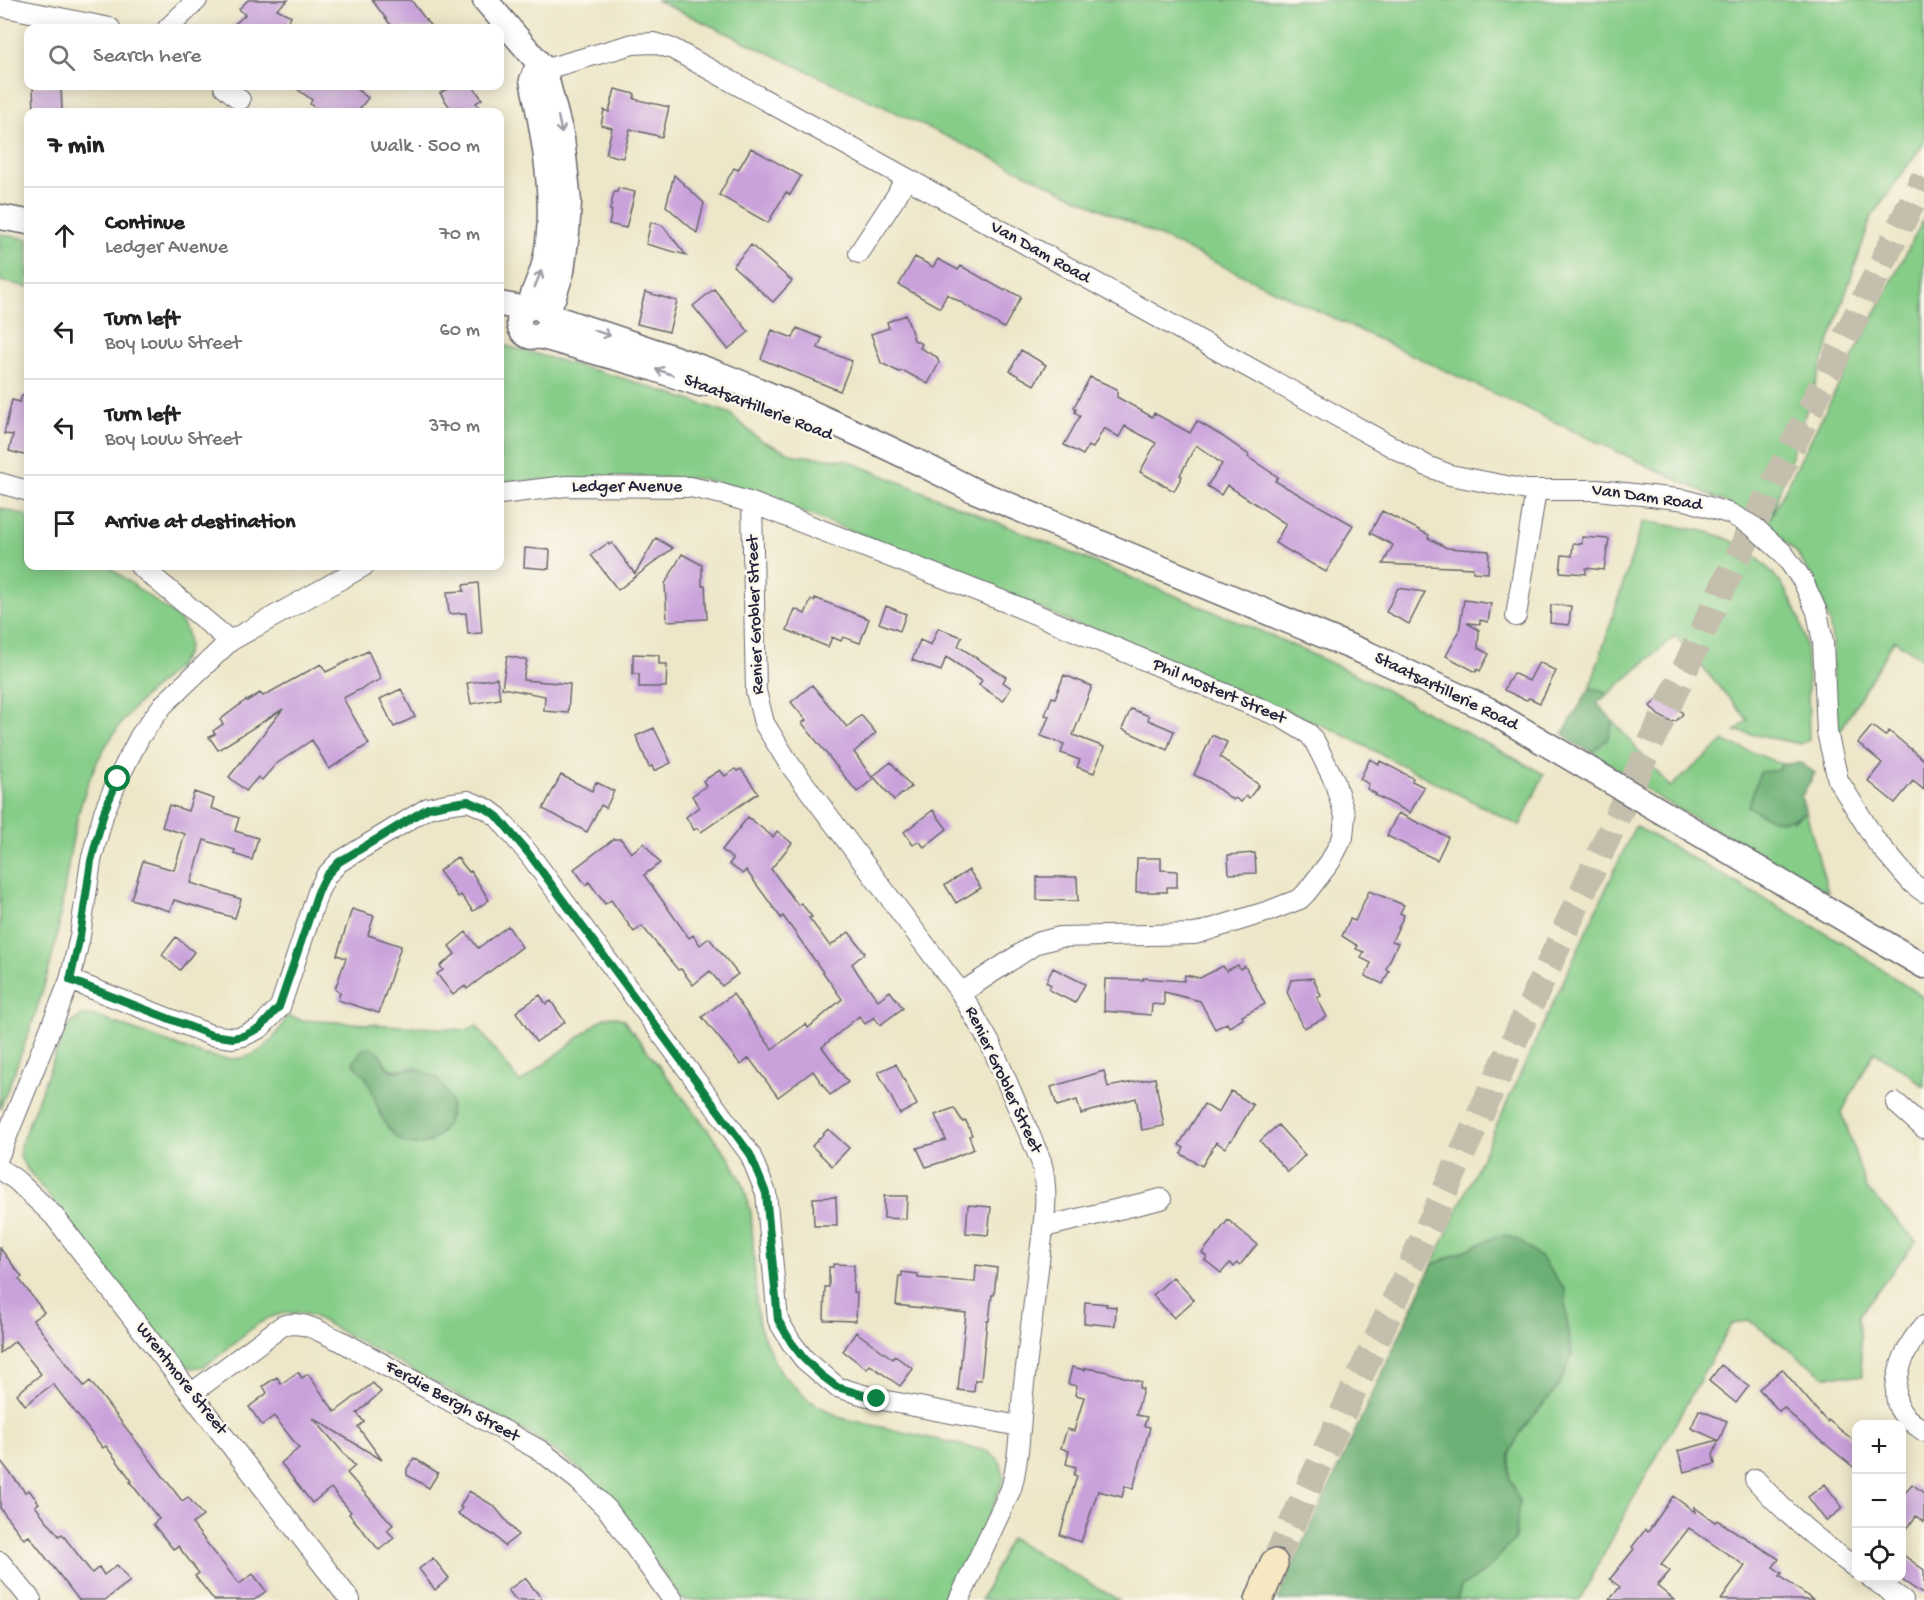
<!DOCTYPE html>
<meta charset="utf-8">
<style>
:root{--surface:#fff;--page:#f6f6f6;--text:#222;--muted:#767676;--line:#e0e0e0}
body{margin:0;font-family:"Gochi Hand",sans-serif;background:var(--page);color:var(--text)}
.controls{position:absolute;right:18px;bottom:18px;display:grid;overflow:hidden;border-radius:12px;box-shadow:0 3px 15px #0003}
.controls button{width:54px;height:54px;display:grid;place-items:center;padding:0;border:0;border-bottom:2px solid var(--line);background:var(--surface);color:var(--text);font:30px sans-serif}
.stop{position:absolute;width:18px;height:18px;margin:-14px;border:4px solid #0b8043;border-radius:50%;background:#fff}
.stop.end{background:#0b8043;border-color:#fff;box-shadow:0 2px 6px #0008}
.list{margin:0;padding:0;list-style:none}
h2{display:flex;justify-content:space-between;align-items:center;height:78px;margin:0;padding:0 24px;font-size:26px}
h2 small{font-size:20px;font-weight:400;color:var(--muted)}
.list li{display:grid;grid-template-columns:39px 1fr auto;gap:18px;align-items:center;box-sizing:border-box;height:96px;padding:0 24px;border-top:2px solid var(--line)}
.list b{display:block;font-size:22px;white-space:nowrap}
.list p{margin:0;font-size:20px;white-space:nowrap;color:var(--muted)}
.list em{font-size:20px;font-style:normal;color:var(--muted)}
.icon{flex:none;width:33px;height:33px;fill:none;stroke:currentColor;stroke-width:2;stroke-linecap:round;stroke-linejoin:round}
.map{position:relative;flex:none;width:1924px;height:1600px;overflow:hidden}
.search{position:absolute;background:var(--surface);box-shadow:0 3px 15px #0003;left:24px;top:24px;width:480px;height:66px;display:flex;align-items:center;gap:15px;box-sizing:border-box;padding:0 21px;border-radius:12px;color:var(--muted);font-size:22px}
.panel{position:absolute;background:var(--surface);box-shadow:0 3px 15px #0003;left:24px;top:108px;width:480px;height:462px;border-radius:12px}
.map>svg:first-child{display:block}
.green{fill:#86cd88;stroke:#547862;stroke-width:1.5;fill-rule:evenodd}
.forest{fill:#6cb074;stroke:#476958;stroke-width:1.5}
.building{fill:#c9a1db}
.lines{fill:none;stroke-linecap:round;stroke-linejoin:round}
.secondary-tunnel{stroke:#c4bfac;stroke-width:27;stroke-dasharray:27 14;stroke-linecap:butt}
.minor-casing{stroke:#69676c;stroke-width:22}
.tertiary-casing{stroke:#69676c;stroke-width:27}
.secondary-casing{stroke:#69676c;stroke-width:30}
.minor{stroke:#fff;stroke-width:20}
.tertiary{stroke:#fff;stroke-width:24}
.secondary{stroke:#f7e8c3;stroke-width:27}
.oneway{stroke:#9c9ca7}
.route{stroke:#0b8043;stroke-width:8}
.labels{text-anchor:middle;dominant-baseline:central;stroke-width:5;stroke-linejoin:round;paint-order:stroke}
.street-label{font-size:18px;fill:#22223b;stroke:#fbf7ec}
</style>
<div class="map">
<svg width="1924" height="1600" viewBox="0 0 1924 1600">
<rect width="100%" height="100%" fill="#fbf7ec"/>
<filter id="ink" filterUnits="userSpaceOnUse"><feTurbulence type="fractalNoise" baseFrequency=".0167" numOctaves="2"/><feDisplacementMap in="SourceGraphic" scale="12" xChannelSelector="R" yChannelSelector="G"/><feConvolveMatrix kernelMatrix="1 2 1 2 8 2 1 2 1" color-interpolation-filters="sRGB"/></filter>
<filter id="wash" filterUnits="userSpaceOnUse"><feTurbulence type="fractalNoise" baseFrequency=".008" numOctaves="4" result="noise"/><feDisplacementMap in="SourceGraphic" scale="24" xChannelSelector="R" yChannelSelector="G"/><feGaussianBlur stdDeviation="1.35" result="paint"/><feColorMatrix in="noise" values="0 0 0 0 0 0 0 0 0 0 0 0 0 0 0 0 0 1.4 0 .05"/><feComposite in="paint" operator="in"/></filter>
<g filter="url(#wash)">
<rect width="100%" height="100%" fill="#ede6c8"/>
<!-- green -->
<path class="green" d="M656,0h1268v143l-53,75 -101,301 154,-301v442l-30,-20 -55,93 -6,-17 -1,-75 -3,-20 -13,-37 -19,-31 -29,-28 -45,-24z
M0,234l28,5v48l-28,-6z
M500,344l122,34 107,35 31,27 35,15 51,5 250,103 174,72 85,39 189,100 -24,52 -182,-94 -274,-113 -97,-43 -227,-88 -38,-9 -20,-1 -169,3 -13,2z
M0,508l28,8v50h80l70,52c9,10 13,21 9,34 -6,16 -34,35 -47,49 -16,17 -31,38 -42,59 -29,58 -30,123 -43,185 -13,56 -34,110 -55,164z
M1643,521c21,4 43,6 64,11 53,13 93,63 99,116 3,30 2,61 3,92l-8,4 -66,-13 13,-11 -73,-84 -68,59 -6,-5 -11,-2z
M1613,721l57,66 54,-46 58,23 -4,6 15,51 13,-9 22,80 -164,-91 -72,-49 16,-14z
M1635,826l208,117 81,55v89l-16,-14 -34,-21 -32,60 24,76 50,53 -57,74 3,61h-37l-75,-55 -18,2 -103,183 -49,94h-123l4,-13 26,-17 32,-69 -9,-23v-24l11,-23 37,-44 14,-32 -5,-26 -2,-39 -67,-54 -66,29z
M82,1016h13c25,9 50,18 75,27 51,19 88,32 117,-27l15,4 167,10 7,-5 44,58 84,-65 8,-2 11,3 107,140 13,25 8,28 6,99 3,17 14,33 10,15 26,25 31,17 146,33 11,8 3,5 3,15 -20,48 -36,73h-265l-75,-101 -31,-32 -44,-31 -220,-120c-49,-16 -72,28 -109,50l-12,2 -14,-6 -153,-196 -5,-9v-11l44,-114 8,-10zM380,1053c8,22 17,17 37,14l25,65 -13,11 -16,2 -33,-30 -6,-20 -9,-19z
M1010,1538l109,62h-138z"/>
<!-- forest -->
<path class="forest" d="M1590,688l11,2 6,5 -10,8 16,18 -5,17 -16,14 -18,-9 -11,-10z
M1801,763l14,10 -14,24 5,15c-25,16 -35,8 -58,-6l12,-34 18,-2 4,-6z
M371,1047c3,2 6,3 8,5 5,6 4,15 13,18 13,4 18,-6 35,3 4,2 9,4 12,7 3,5 10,14 11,20 6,27 -26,58 -51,39 -20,-15 -22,-40 -32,-60 -4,-7 -10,-8 -14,-17l10,-13z
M1506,1235l14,6 21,17 24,32 2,39 5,27 -14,31 -37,44 -11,23v24l9,23 -4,38 -28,31 -26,17 -4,13h-180l155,-335 66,-29z"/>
<g id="blocks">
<!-- building -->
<path class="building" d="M248,0h40l-11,9 14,7 -6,12h-55l15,-13 -6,-6z
M372,0h39l21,28h-39z
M33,86h28l1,26h-28z
M293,86h59l16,12 -11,14h-37l-10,-8 2,-4z
M452,86h21l9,13 -6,4 7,9h-30l-13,-19z
M615,89l20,5 -1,5 35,8 -7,30 -32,-8 -7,29 -17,-4 6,-26 -11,-3 3,-15 5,2z
M751,148l50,28 -11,19 -4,-3 -18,31 -49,-28 15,-27 4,2z
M674,175l30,28 -7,30 -31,-27z
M618,188l17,4 -9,36 -17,-4 3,-13 -2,-1 4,-18h3z
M651,222l11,3 24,30 -40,-11z
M751,245l41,36 -19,21 -40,-36z
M915,257l18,10 5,-8 20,11 3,-4 44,25 1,-2 15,8 -17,31 -57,-34 -7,14 -41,-23z
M714,289l35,43 -21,17 -35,-43z
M645,292l32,9 -8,31 -32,-8z
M906,315l8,25 8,4 -2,4 17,9 2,6 -11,21 -24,-13 -5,1 -18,-9 -10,-29 18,-6 -2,-6z
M797,328l25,10 -4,10 34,13 -12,30 -79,-32 11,-29 21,8z
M1021,350l25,15 -12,20 -24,-14z
M1090,377l27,12v8l35,20 2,-4 36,20 7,-12 25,15 27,19 -1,2 30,20 -3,4 78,44 -27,47 -51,-29 11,-19 -59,-39 -6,10 -14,-9 15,-22 -26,-19 -16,30 2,1 -8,15 -34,-19 16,-29 -31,-17 -6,11 -15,-9 -11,20 -5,-2 -5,9 -19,-10 16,-29 -5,-4 1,-3 -2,-2z
M22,395l6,1v60l-19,-5 4,-16 -9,-1 8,-34 8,2z
M1382,511l47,24 -1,3 19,10 42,3 -1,22 -15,-1v-4l-90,-4 10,-19 -23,-12z
M1582,537l27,2 -5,31 -18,-2v6l-26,-2 2,-17 10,1 1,-13 9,1z
M656,538l17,10 -55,42 -27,-35 17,-12 1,2 3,-2 23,31z
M525,548l25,2 -1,19 -25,-2z
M682,554l20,11v21h3l2,33 -40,2 -2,-37z
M478,583l4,50 -14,1 -2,-21 -17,1 -2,-22 17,-1 -1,-6z
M1398,588l27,4 -16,32 -23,-12z
M815,598l54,21 -9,24 -17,-6 -2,4 -9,-4 -4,10 -41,-17 8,-21 10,5 6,-14 3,1z
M1464,600l27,4 -3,18 -8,-2v4l-13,-1 12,7 -1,18 11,6 -9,17 -3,-2 -1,3 -30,-16 13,-24z
M1551,605l20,1 -2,19 -19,-2z
M886,606l20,8 -6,17 -21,-8z
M938,628l24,9 -4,9 48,31 -3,5 8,6 -8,13 -24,-16 3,-5 -36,-23 -5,14 -29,-11 8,-20 11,5z
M368,651l13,28 -38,19 26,46 -40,25 -17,-29 -36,24 -14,16 -4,-3 -12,14 -17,-14 54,-68 -65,41 -9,-13 6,-3 -2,-3 10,-7 -3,-4 26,-20 1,1 13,-8 3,3 58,-32 5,8z
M633,654l26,1v9h8l-1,23h-27v-13h-6z
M507,656l20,4 -4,20 47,4 -2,29 -24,-2 1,-15 -43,-8z
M1539,662l17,9 -16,32 -11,-5 -2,2 -6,-2 -17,-8 9,-17 16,8z
M1064,675l28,11 -19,49 31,12 -10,26 -17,-6 3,-7 -19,-7 3,-9 -23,-8 8,-20 -4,-1 7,-18 3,1z
M497,678l3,21 -29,5 -4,-21z
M812,685l35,42 14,-12 15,18 -22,19 19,27 -16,13 -55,-69 4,-3 -15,-18z
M401,689l14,28 -21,10 -14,-28z
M1666,692l17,22 -7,7 -5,1 -13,-7 -8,-9z
M1131,709l18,7 -1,4 26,11 -7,19 -45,-21z
M1872,726l13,10 4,-5 35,29v30l-11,-9 -18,22 -27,-22 14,-18 -24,-20z
M654,728l17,35 -17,8 -2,-5 -3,1 -13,-31z
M1212,735l15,7 -7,15 39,28 -10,13 -3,-2 -5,6 -6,-4 -2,2 -24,-18 -15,-7z
M1370,759l9,5 1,-3 33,17 -1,3 12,6 -14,26 -35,-18 1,-1 -9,-5 2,-5 -9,-5z
M891,762l20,25 -17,13 -21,-24z
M735,769l2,2 4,-2 17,24 -57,39 -4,-4 -3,2 -8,-13 13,-10 -7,-11 14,-10 -3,-5 17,-11 5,6z
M561,775l31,16 4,-9 18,9 -8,17 -5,-3 -14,27 -44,-23z
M194,792l20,7 -3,9 28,10 -4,13 23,7 -6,22 -18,-6 1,-4 -31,-10 -13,43 50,16 -6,19 -61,-18 -4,11 -39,-12 12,-38 31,9 11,-36 -23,-7 7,-22 19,6z
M933,810l14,19 -23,18 -5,-6 -6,4 -9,-13z
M1398,813l50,24 -11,23 -50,-24z
M748,817l25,20 4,-6 15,12 -21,26 27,36 3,-2 11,14 -3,1 21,28 19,-14 16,21 -13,11 7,11 19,25 12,-9 13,17 -23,17 -6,-8 -9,7 -6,-8 -37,31 26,35 -18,13 -17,-24 -35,26 -29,-39 -8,7 -39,-48 31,-23 39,55 34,-25 2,4 34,-29 -41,-58 -18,-25 -2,2 -35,-48 -3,4 -14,-10 4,-5 -11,-9z
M614,839h7l10,14 13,-10 16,20 -16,12 45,63 4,-3 7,10 9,-7 29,36 -16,12 -12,-15 -17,14 -12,-16 -3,1 -36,-44 -8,6 -23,-32 -6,4 -16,-22 -3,3 -12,-16z
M1255,853l1,20 -27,1 -1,-19z
M457,857l12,15 2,-1 18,29 -16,11 -12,-16 -3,2 -19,-26z
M1137,858h24v12l16,1v16h-10v5h-31z
M969,870l12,18 -25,15 -11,-18z
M1037,877h40l1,24 -41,-1z
M1369,891l35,14 -4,8 4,2 -12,26 6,2 -12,26 3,2 -6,13 -18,-8 6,-13 -10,-5 3,-6 -8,-3 2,-3 -16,-10 8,-17 5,2z
M352,909l22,7 -6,19 33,11 -22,67 -41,-13 2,-7 -5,-4 11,-31 -9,-3z
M508,926l14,21 -55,42 -2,-3 -12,9 -16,-21 6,-4 -3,-4 15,-12 -6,-8 17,-14 12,16z
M176,937l18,15 -14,18 -18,-15z
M1238,965l2,4 5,-3 20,38 -23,12 1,3 -14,8 -2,-4 -12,6 -15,-28 -36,-9v13l-12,-1 -1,11 -47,-4 1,-32 38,1v-2l41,3 1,-6 15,3 23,-12 3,5z
M1053,968l32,16 -10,19 -26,-13 2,-5 -5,-3z
M1313,978l8,18 -4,2 10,19 -23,11 -17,-36 4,-12z
M540,995l6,9 5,-3 14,21 -29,20 -20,-30z
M896,1064l21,41 -17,9 -22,-42z
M1104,1071l4,16 47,-9 9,48 -22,4 -6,-32 -55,16 -4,-14 -20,6 -6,-19z
M1231,1091l22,14 -22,36 -1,-1 -5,8 -9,-6 -14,24 -21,-12 3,-6 -5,-3 25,-41 14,9z
M954,1108l9,14 3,-1 6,14 -3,1 5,13 -29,12 -19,6 -9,-19 29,-8 -11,-25z
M1278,1125l27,30 -17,17 -28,-31z
M828,1129l21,19 -17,18 -20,-20z
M884,1196h23l-1,23 -22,-1z
M836,1197l1,29h-23l-1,-28z
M968,1205l23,2 -3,28 -22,-2z
M1228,1220l29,24 -17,21 -3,-2 -3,4 -4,-4 -9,10 -16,-13 2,-3 -5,-4z
M0,1248l22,29 -3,2 25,33 -11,8 51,66 6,-5 92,120 6,-4 15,19 -11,8 47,60 14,-10 13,17 -12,9h-40l-19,-24 4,-3 -21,-27 -5,3 -20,-25 6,-5 -29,-37 2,-1 -26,-35 -3,2 -50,-64 -28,21 -8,-11 24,-20 -26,-33 -15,12z
M833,1264l21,1 -1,27 4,1 -1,28 -32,-1 1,-33h4v-20h4z
M976,1265l21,3 -3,27h-2l-3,26h-2l-6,59h-6l-1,12 -16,-2 8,-77 -70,-8 3,-29h3v-4l16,2v4l57,4z
M1173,1277l21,23 -20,18 -21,-23z
M1085,1302l22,2 -1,2 10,1 -1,19 -31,-3z
M856,1332l37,27 2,-3 18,13 -13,17 -30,-21 -3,4 -24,-18z
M1721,1365l28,21 -13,17 -27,-22z
M1072,1367l13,3v-2l19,3 37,11 -2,6 4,1 -7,26 11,2 -3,9 6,1 -17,62 -8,-3 -3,11 -24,-6 -17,51 -21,-7 17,-59 -3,-1 2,-8 -10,-3 3,-13 -8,-3 6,-19 7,2 10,-34 -9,-2 2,-9 -9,-2z
M1782,1369l45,53 1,-2 29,23v27l-60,-49 -13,-14 -5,4 -20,-22z
M298,1372l4,6 6,-4 27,38 38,-29 8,9 -24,21 7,9 -6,5 24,33 -69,-42 42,48 -8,7 46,52 -6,5 7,8 -15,12 -30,-36 2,-2 -20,-24 -19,15 -31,-40 18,-15 -25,-32 -12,9 -13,-18 18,-14 -4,-7 14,-9 4,7z
M1699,1410l28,11 -14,34 2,9 -31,8 -6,-21 40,-11 -27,-12z
M414,1458l24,15 -9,15 -22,-13v-6z
M0,1460l25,32 4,-2 10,13 -4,3 24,30 3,-2 30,39 7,-6 5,8 13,-10 13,16 -25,19h-26l-50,-64 -5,3 -24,-31z
M1825,1484l18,24 -17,13 -18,-24z
M1912,1484l12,9v29l-8,-6 -14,20v-39z
M469,1491l25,15 24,29 -14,11 -10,-12 -1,1 -35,-21 4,-6 -2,-1z
M1673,1496l22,16 -1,-5 21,15 2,-2 62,39 -6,8 9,6 -2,3 33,24h-92l24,-34 -56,-38 -28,36 9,7 -13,15 17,14h-65l11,-13 -10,-8 24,-30 -2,-2 13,-17 3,2z
M1902,1554l22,16v25l-22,-15z
M433,1558l16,20 -14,12 -16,-21z
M525,1578l18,22h-27l-8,-10z"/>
</g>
</g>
<g filter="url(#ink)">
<use href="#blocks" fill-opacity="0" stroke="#69676c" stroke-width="1.5"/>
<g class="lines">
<!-- secondary-tunnel -->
<path class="secondary-tunnel" d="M1274,1563l446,-970 204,-415"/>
<defs>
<path id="minor" d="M0,6l110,22
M168,28l29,-28
M532,73l101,-29 21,-1 19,6 754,417 23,9 77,15h71l88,10 45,14 23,13 29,26 20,28 14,31 6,30 4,90 11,48 38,61 36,42 12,9
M224,86l16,14
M859,253l38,-58 8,-17
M0,483l28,8
M500,494l66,-8 124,1 32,7 30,9 259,101 255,107 15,6 28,17 6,8 19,38 11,36 -2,21 -13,25 -24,31 -6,6 -31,12 -74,23 -135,3 -23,6 -76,50
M752,503l4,188 8,32 24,39 173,231 30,52 50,116c9,34 2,66 -2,100 -5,41 -10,82 -15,123 -4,34 -4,72 -13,105l-52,111
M140,566l90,75
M1516,616l20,-126
M70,980l141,55 22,3 10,-2 17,-8 20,-21 38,-115 8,-16 13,-14 89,-54 18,-4 22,-3 19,8 11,8 31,37 221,300 16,39 12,127 13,22 13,17 33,28 40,12 142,27
M1896,1103l28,25
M0,1153l70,-173 10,-44 11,-75 13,-49 14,-33 22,-43 23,-31 67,-64 134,-75
M0,1169l16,11 38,36 296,384
M1044,1227l117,-28
M1924,1326c-5,6 -11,12 -14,19 -10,17 -21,50 -8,68 5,7 15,13 22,18
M192,1393l90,-67c22,-7 39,7 59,15l200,110 37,29 30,30 65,90
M1755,1479c32,36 62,61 101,89
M0,1562l31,38
M1871,1578l32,22"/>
<path id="tertiary" d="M485,0l59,69 18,69 7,64 -2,31 -5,38 -8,25 -9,16
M0,217l28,5
M500,304l27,5
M519 322a15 15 0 1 1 30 0a15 15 0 1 1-30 0Z
M530,308c1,-15 9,-26 13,-40 3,-11 5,-24 6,-36 4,-46 -7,-107 -17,-152
M547,315c59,20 119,39 177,61 85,34 168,72 249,114l395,164 119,55 437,257
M539,336l113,32 48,16"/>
<path id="secondary" d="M1259,1600l15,-37"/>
</defs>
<!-- minor casing -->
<use href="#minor" class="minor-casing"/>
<!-- tertiary casing -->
<use href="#tertiary" class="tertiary-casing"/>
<!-- secondary casing -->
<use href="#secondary" class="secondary-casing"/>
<!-- minor -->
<use href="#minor" class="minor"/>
<!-- tertiary -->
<use href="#tertiary" class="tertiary"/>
<!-- secondary -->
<use href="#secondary" class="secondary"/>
</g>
<!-- one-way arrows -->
<defs><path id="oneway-shaft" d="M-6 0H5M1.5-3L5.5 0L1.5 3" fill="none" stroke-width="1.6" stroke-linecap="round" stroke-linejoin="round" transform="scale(1.5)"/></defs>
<g class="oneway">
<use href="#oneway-shaft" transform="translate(560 125) rotate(78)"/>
<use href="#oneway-shaft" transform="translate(538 279) rotate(-68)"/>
<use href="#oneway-shaft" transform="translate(602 333) rotate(19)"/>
<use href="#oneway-shaft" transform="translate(664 372) rotate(-162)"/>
</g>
</g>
<g class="lines" filter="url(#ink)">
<!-- route -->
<path class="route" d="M118,779l-14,33 -13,49 -11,75 -10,44 141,55 22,3 10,-2 17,-8 19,-21 39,-115 8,-16 13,-14 89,-54 19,-4 21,-3 19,8 11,8 31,37 221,300 16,39 12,127 13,22 13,17 17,16 16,12 40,12"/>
</g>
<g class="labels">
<!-- street labels -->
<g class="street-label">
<text transform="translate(1040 253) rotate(29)">Van Dam Road</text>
<text transform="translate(758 408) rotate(21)">Staatsartillerie Road</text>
<text x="627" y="487">Ledger Avenue</text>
<text transform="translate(1647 498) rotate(8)">Van Dam Road</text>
<text transform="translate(756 615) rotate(-92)">Renier Grobler Street</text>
<text transform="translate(1219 692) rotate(23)">Phil Mostert Street</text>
<text transform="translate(1446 692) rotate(26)">Staatsartillerie Road</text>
<text transform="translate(1003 1080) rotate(65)">Renier Grobler Street</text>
<text transform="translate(181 1379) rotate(52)">Wrentmore Street</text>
<text transform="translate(452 1402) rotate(29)">Ferdie Bergh Street</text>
</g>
</g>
</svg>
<div class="controls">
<button>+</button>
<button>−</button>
<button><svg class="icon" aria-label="locate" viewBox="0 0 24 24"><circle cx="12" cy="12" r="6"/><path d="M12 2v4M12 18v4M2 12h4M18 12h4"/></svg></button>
</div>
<div class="stop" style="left:118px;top:779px"></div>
<div class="stop end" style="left:877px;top:1399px"></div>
<div class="search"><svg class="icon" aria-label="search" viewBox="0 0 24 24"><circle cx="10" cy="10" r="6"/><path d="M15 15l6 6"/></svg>Search here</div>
<section class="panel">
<h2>7 min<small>Walk · 500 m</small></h2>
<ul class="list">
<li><svg class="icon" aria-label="ahead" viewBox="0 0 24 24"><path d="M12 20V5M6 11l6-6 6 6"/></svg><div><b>Continue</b><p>Ledger Avenue</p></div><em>70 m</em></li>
<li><svg class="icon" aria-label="left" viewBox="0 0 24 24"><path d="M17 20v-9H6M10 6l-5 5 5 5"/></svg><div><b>Turn left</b><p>Boy Louw Street</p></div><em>60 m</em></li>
<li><svg class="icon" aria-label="left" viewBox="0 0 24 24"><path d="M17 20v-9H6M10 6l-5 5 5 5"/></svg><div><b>Turn left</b><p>Boy Louw Street</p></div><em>370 m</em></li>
<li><svg class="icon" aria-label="arrive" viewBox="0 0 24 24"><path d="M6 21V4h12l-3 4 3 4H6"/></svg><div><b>Arrive at destination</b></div></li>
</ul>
</section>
</div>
